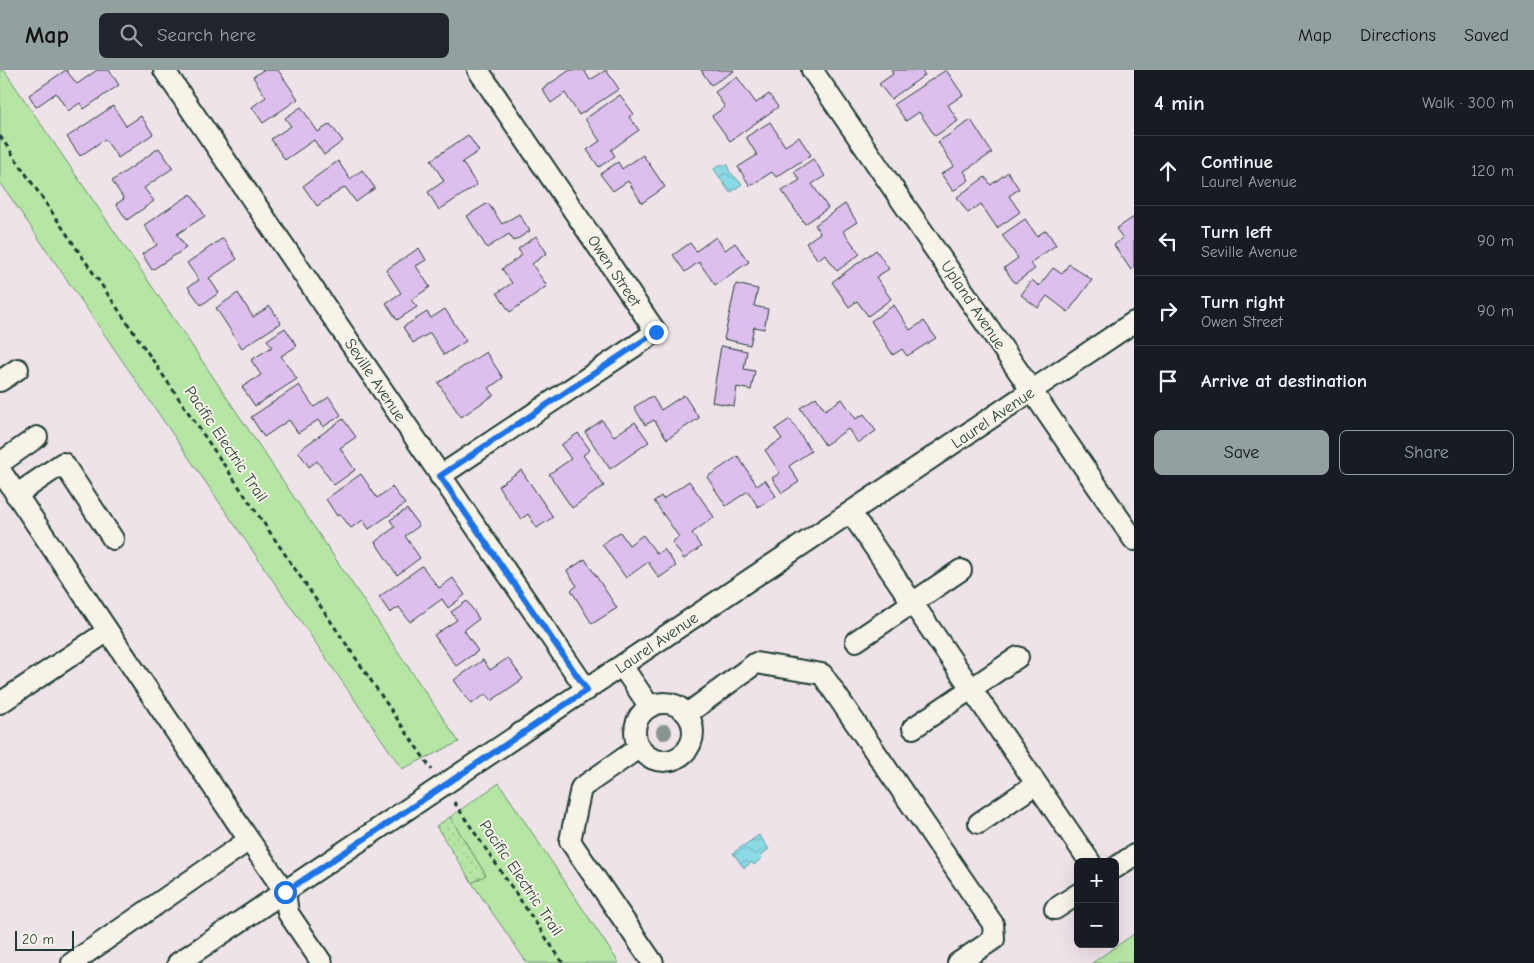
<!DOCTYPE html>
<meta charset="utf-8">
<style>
:root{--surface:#171b24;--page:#20242c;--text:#f1f3f6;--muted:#9ea1a6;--line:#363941;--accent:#92a19f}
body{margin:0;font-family:"Comic Neue",sans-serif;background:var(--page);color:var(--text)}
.controls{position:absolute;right:15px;bottom:15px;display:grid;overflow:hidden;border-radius:8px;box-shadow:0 5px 20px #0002}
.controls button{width:45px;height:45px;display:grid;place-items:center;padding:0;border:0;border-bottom:1px solid var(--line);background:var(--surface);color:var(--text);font:25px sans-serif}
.scale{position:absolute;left:15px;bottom:12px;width:59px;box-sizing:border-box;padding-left:5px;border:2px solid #1f3d34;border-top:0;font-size:14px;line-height:18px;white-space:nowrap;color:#1f3d34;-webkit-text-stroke:4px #f7f3e8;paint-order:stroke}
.stop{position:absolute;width:15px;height:15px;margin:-11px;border:4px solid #1a73e8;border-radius:50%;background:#fff}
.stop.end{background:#1a73e8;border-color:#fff;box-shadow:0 1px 5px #0008}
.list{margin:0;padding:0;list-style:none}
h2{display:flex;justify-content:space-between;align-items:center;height:65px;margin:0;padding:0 20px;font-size:21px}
h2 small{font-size:16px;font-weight:400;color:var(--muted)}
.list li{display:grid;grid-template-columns:32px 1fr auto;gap:15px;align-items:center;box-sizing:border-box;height:70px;padding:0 20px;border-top:1px solid var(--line)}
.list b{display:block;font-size:19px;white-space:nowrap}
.list p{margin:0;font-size:16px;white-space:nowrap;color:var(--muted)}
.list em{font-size:16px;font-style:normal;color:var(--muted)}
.actions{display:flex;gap:10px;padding:15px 20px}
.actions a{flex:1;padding:11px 0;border:1px solid var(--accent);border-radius:8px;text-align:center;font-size:18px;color:var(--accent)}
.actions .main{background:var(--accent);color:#111}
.icon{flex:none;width:28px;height:28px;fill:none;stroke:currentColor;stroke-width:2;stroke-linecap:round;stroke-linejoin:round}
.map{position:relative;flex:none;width:1134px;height:893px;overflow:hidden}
header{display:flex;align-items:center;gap:30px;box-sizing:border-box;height:70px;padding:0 25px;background:var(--accent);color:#111}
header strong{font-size:24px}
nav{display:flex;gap:28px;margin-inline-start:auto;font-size:18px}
.search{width:350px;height:45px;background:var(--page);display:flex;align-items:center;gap:12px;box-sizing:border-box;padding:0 18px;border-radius:8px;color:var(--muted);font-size:19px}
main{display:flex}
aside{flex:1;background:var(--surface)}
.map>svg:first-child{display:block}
.grass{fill:url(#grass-dots);stroke:#6a926c}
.park{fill:#b6e6a5;stroke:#6a926c}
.water{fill:url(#water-waves);stroke:#609c9f}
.building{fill:#ddbfed;stroke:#1f3d34}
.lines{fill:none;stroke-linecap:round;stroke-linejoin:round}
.minor-casing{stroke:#1f3d34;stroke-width:24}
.path{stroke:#1f3d34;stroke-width:3;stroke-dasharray:5 4;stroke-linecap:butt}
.minor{stroke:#f7f3e8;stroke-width:20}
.tree{fill:#89958f}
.route{stroke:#1a73e8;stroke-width:6}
.labels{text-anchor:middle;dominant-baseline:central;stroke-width:4;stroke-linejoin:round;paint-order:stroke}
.street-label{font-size:16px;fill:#1f3d34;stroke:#f7f3e8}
</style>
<header>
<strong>Map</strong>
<div class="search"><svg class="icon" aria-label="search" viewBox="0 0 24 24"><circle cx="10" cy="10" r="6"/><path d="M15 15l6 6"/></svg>Search here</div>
<nav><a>Map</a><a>Directions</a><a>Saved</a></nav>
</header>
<main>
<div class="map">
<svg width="1134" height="893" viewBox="0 0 1134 893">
<defs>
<pattern id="grass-dots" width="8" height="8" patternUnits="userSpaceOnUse" patternTransform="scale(1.25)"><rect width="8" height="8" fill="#b6e6a5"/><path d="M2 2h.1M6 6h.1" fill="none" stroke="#9cc68f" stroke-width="1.8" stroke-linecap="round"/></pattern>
<pattern id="water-waves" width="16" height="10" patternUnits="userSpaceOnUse" patternTransform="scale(1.25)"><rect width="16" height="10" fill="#8bdbe6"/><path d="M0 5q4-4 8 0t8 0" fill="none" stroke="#78bdc6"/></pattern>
</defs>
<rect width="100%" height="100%" fill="#efe3ea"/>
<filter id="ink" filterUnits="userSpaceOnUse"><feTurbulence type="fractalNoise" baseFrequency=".02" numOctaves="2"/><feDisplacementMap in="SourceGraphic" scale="10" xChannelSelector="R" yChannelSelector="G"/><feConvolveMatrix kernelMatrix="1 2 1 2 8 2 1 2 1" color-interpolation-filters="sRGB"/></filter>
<g filter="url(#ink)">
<!-- grass -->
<path class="grass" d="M450,747l36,58 -14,8 -36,-57z"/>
<!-- park -->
<path class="park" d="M0,0h4l145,212 310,460 -57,27 -402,-587z
M499,713l120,180h-92l-55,-80 14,-8 -36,-58z
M1134,864v29h-42z"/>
<!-- water -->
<path class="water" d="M719,95h9l1,6 13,13 -12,9 -16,-24z
M759,765l10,14 -8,6 1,3 -8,7 -2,-3 -8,6 -11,-15z"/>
<!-- building -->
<path class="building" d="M66,0l11,14 20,-14h12l10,15 -35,24 -4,-6 -12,8 -12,-18 -20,14 -7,-12z
M263,0h15l20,29 -35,24 -11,-16 14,-10 -13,-20z
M570,0h14l6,10 16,-10 13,19 -40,26 -14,-22 -14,10 -9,-14z
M701,0h32l1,1 -23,14z
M891,0h30l4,5 -34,24 -12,-15 14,-10z
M946,0l17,25 -15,10 10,16 -23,15 -16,-24 -13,9 -12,-17z
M737,7l19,26 13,-9 9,13 -48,34 -18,-25 13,-9 -10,-15z
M620,25l14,19 -5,3 10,13 -28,20 4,6 -16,11 -12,-17 13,-9 -15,-22z
M113,36l13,20 15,-10 12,18 -35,24 -13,-19 -25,17 -13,-19z
M301,37l17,25 12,-8 13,17 -19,14 -10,-15 -29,20 -14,-21 20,-13 -6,-8z
M971,50l21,33 -28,18 5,9 -16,11 -12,-17 13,-8 -16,-24z
M770,52l15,24 14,-9 12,18 -35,22 -4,-5 -22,14 -12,-19 19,-12 -11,-18z
M468,65l11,16 -17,11 15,23 -38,25 -11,-18 16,-11 -13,-21z
M159,78l14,20 -29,20 10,13 -27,19 -11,-16 8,-5 -12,-18z
M643,85l22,32 -23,16 -14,-22 -15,10 -13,-17 18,-12 4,7z
M813,89l12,17 -13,8 16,24 -23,16 -23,-33 18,-11 -6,-8z
M338,91l12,18 12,-9 13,18 -19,14 -11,-15 -28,19 -14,-20z
M1008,102l11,17 -10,7 11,16 -23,16 -16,-24 -13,9 -11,-16 28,-20 6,8z
M191,124l14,22 -28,18 9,14 -34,22 -10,-16 15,-9 -13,-20z
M488,133l14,21 17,-10 11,17 -16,10 -5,-7 -22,14 -20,-32z
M845,134l12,18 -14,9 17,23 -23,17 -12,-17 -7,6 -12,-17 14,-10 -5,-8z
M1134,147v51l-3,2 -17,-25 9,-7 -7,-9z
M1025,149l12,17 9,-6 10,15 -26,18 5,6 -20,14 -11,-15 14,-10 -16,-23z
M536,166l11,17 -15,11 15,22 -37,26 -13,-19 15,-10 -10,-14 20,-14 -4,-6z
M716,167l9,13 10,-7 14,19 -34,23 -16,-23 -14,10 -12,-17 17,-12 6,8z
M223,168l14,21 -28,19 10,15 -18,12 -13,-18 11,-7 -12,-17z
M419,178l7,12 -10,6 14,21 -19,13 6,7 -20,13 -11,-17 15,-10 -15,-23z
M876,180l13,19 -13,8 15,22 -23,17 -11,-15 -8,6 -17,-25z
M1069,194l23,16 -24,32 -21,-16 -9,12 -17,-13 11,-15 7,6 14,-18 9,6z
M736,214l22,5 -4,17 14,3 -4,20 -10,-2 -4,18 -26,-6z
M238,223l15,24 17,-11 11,17 -39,25 -26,-40z
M894,235l16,25 14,-9 12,17 -29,18 -5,-7 -9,6 -22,-34z
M445,239l21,32 -22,14 -14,-22 -17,10 -10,-16 24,-15 4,6z
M285,258l12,18 -16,10 16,23 -42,27 -13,-19 19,-12 -10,-15 21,-13 -5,-7z
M721,276l26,5 -3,18 11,2 -4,19 -14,-3 -3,19 -22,-4z
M486,282l17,26 -14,10 5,7 -33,22 -23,-34z
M299,315l15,22 15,-10 12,18 -18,12 -5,-7 -20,13 -9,-13 -25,17 -13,-20z
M684,325l15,23 -32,21 -13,-19 -9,5 -11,-18 18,-11 9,14z
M816,327l9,13 17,-11 14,20 8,-5 12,17 -18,12 -10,-14 -23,16 -25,-37z
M343,349l13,18 -16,11 15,22 -21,15 -17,-24 -8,6 -11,-16z
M790,349l21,32 -22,15 10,16 -17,11 -10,-15 8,-5 -15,-23 17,-11 -7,-10z
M602,350l12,16 21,-14 14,20 -39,27 -25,-37z
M578,363l12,17 -7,5 21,31 -32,22 -23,-34 22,-15 -10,-14z
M738,386l19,30 8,-6 11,16 -18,11 -10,-16 -22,15 -19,-29z
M521,400l32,47 -16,11 -9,-14 -7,5 -23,-33z
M361,404l16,24 15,-11 13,17 -36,25 -6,-9 -12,8 -11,-14 -3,2 -11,-17z
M689,411l25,36 -22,16 9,14 -17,12 -12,-17 7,-5 -25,-36 7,-5 2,3z
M407,439l12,17 -14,10 15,22 -23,17 -22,-33 20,-15 -5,-7z
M620,462l9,13 14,-10 14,19 7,-5 12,17 -17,12 -11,-16 -22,16 -24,-34z
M585,489l32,49 -25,16 -21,-34 6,-4 -10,-15z
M422,496l17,22 14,-10 12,17 -17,13 -6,-9 -32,23 -11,-15 -9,6 -11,-16z
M467,531l12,18 -15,11 14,21 -22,15 -22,-31 23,-15 -6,-8z
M508,588l15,21 -32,22 -5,-7 -15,10 -17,-24 29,-20 7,10z"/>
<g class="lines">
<defs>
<path id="minor" d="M164,0l423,620
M812,0l322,470
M0,311l18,-12
M0,393l37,-26
M0,400l108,161 -108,72
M440,406l216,-144 -178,-262
M16,425l47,-32 50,76
M851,443l239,349
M108,561l141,209
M856,571l105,-71
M622,596l28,41
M635 662a29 29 0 1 1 58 0a29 29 0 1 1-58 0Z
M687,644l69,-51 66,11 171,250 1,15 -36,24
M913,658l105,-71
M640,677l-59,41 -11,53 83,122
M979,753l57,-39
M1115,798l19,-13
M1055,839l23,-15
M72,893l177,-123 36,52 3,21 34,50
M178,893l956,-641"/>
</defs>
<!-- minor casing -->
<use href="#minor" class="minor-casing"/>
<!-- path -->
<path class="path" d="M0,66l432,634
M454,732l109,161"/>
<!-- minor -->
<use href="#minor" class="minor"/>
</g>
<!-- trees -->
<circle class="tree" cx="664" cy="662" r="8"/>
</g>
<g class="lines" filter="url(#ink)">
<!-- route -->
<path class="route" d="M285,822l302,-202 -147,-214 216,-144"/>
</g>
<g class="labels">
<!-- street labels -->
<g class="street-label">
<text transform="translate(614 201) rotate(56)">Owen Street</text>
<text transform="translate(973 235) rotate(56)">Upland Avenue</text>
<text transform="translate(375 310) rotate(56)">Seville Avenue</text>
<text transform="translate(993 348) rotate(-34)">Laurel Avenue</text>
<text transform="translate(226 374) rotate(56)">Pacific Electric Trail</text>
<text transform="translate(657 573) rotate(-34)">Laurel Avenue</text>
<text transform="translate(521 808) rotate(56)">Pacific Electric Trail</text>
</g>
</g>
</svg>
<div class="controls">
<button>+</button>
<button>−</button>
</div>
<div class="scale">20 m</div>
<div class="stop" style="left:285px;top:822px"></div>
<div class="stop end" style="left:656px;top:262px"></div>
</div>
<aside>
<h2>4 min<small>Walk · 300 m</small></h2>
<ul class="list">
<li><svg class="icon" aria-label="ahead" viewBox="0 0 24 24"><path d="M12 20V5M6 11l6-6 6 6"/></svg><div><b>Continue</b><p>Laurel Avenue</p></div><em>120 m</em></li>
<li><svg class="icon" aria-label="left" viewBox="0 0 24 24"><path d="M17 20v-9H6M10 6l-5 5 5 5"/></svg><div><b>Turn left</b><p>Seville Avenue</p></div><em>90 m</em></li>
<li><svg class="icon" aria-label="right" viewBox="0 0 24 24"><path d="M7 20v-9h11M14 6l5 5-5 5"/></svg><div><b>Turn right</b><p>Owen Street</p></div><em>90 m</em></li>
<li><svg class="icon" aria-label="arrive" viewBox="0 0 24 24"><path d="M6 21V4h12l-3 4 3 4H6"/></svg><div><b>Arrive at destination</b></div></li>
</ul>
<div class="actions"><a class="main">Save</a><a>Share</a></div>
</aside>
</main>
